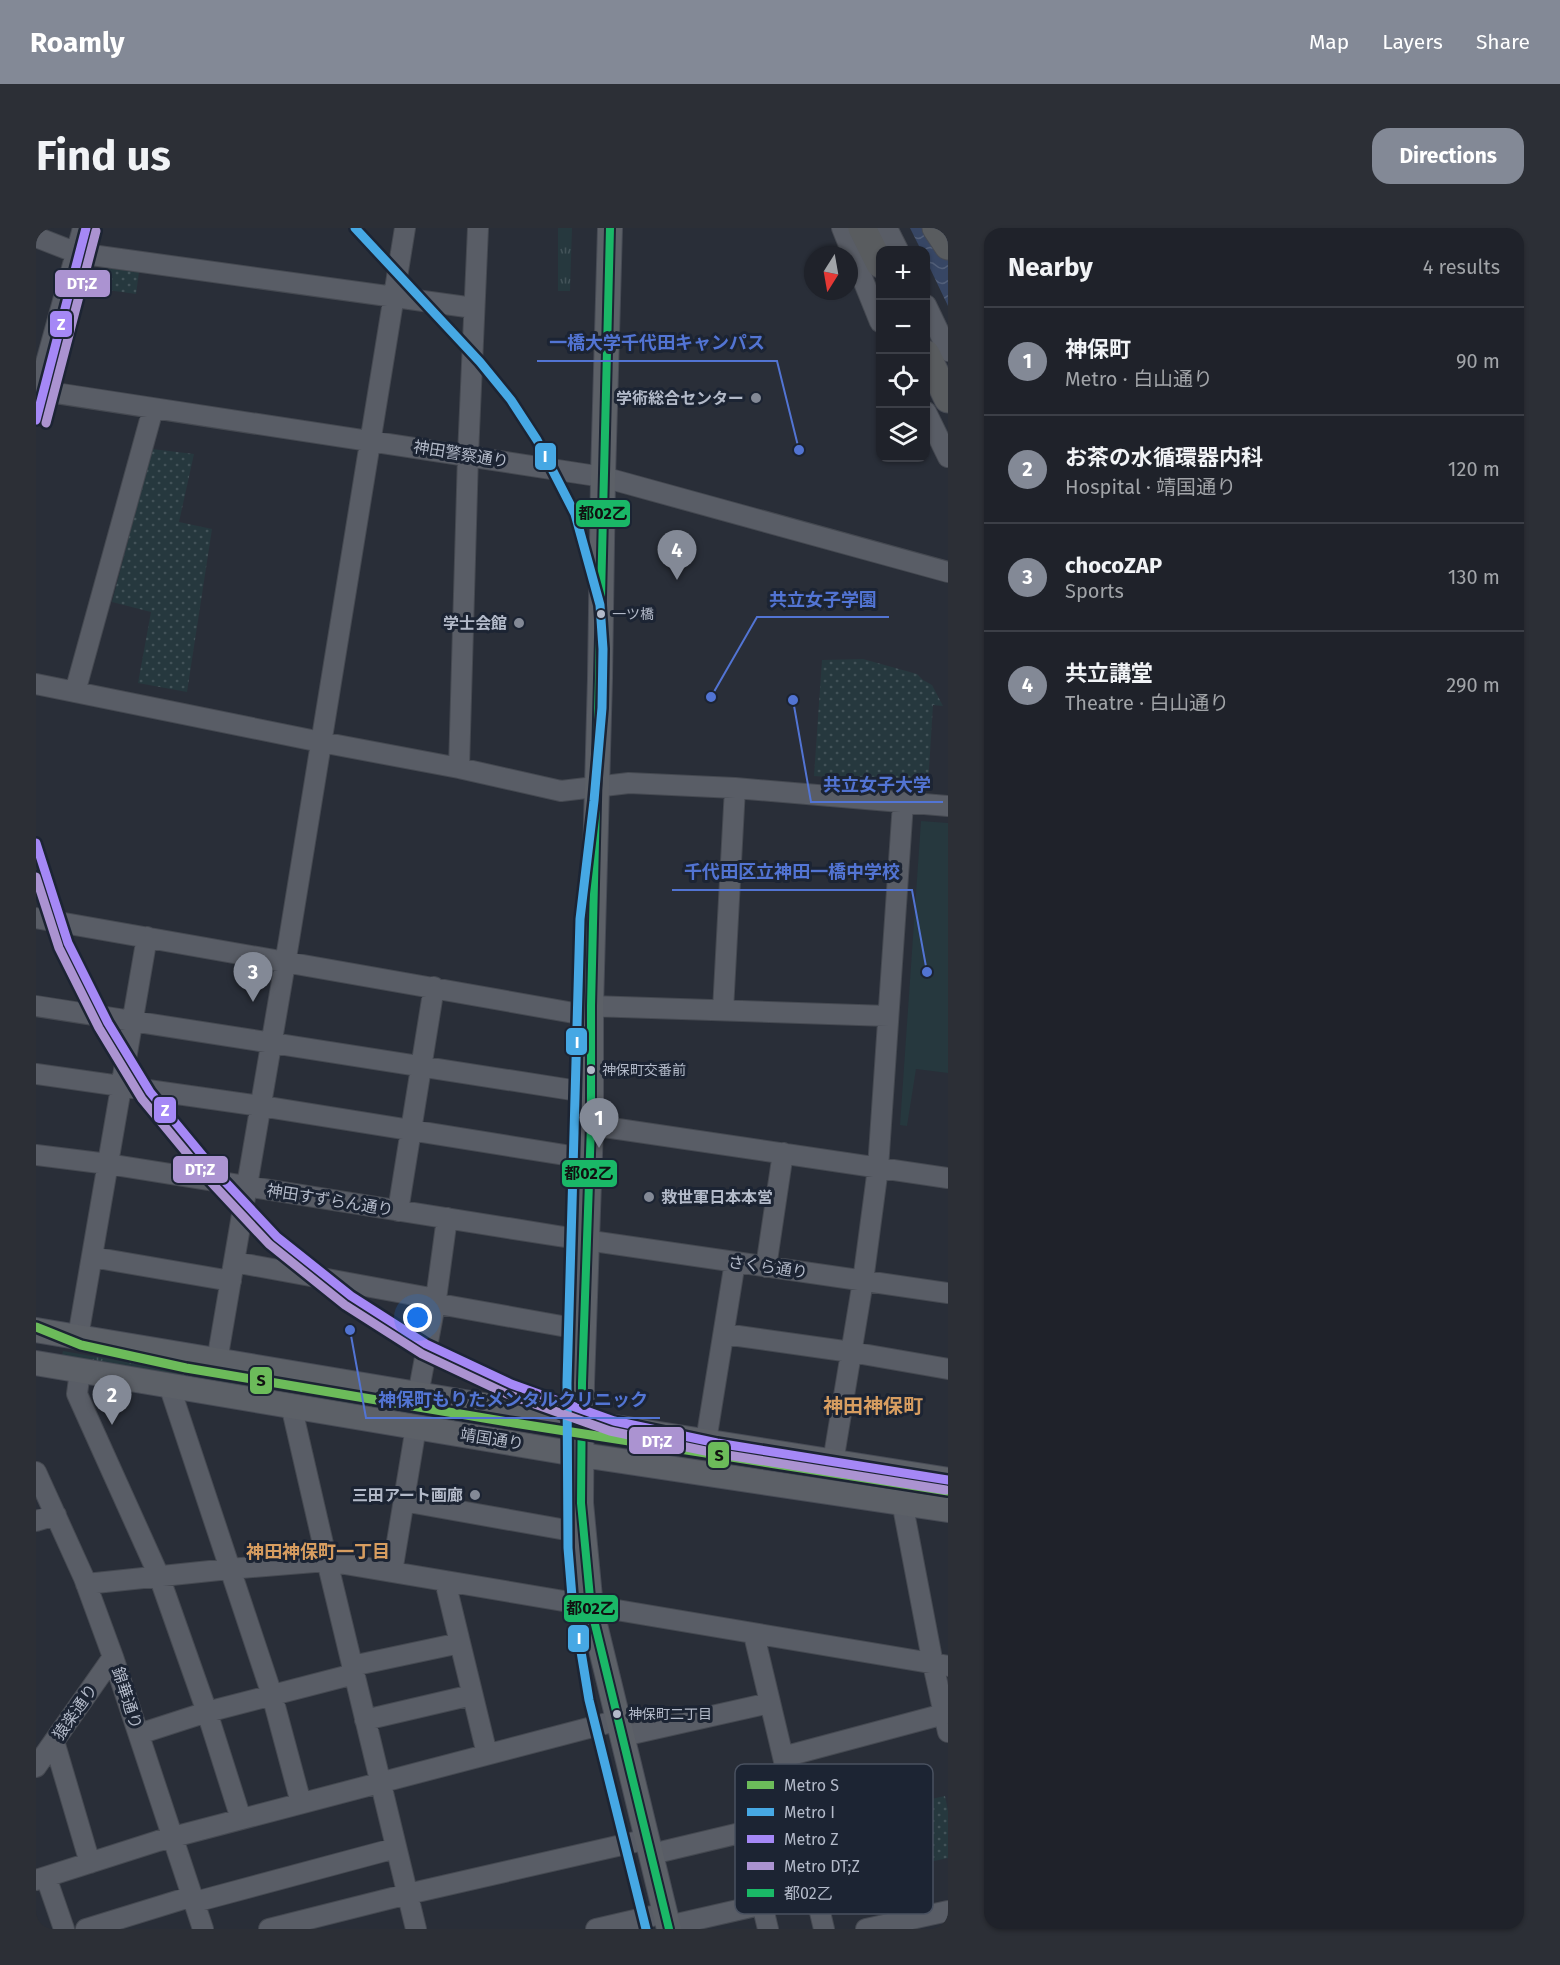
<!DOCTYPE html>
<meta charset="utf-8">
<style>
:root{--surface:#1f222a;--page:#2c2f36;--text:#f1f3f6;--muted:#a1a4a8;--line:#3c3f47;--accent:#838996}
body{margin:0;font-family:"Fira Sans","Noto Sans JP",sans-serif;background:var(--page);color:var(--text)}
.controls{position:absolute;right:18px;top:18px;display:grid;overflow:hidden;border-radius:12px;box-shadow:0 2px 4px #0004}
.controls button{width:54px;height:54px;display:grid;place-items:center;padding:0;border:0;border-bottom:2px solid var(--line);background:var(--surface);color:var(--text);font:30px sans-serif}
.compass{position:absolute;left:768px;top:18px;width:54px;height:54px;border-radius:50%;background:var(--surface);box-shadow:0 2px 4px #0004;rotate:191deg}
.you{position:absolute;left:382px;top:1090px;width:21px;height:21px;margin:-15px;border:4px solid #fff;border-radius:50%;background:#1a73e8;box-shadow:0 0 0 9px #1a73e833}
.badge{display:grid;place-items:center;width:39px;height:39px;border-radius:50%;background:var(--accent);color:#fff;font-size:20px;font-weight:700}
.pin{position:absolute;translate:-50% -50px;filter:drop-shadow(0 2px 3px #0008)}
.pin::after{content:'';position:absolute;top:32px;width:21px;height:18px;background:inherit;clip-path:polygon(0 0,100% 0,50% 100%)}
.list{margin:0;padding:0;list-style:none}
h2{display:flex;justify-content:space-between;align-items:center;height:78px;margin:0;padding:0 24px;font-size:26px}
h2 small{font-size:20px;font-weight:400;color:var(--muted)}
.list li{display:grid;grid-template-columns:39px 1fr auto;gap:18px;align-items:center;box-sizing:border-box;height:108px;padding:0 24px;border-top:2px solid var(--line)}
.list b{display:block;font-size:22px;white-space:nowrap}
.list p{margin:0;font-size:20px;white-space:nowrap;color:var(--muted)}
.list em{font-size:20px;font-style:normal;color:var(--muted)}
.icon{flex:none;width:33px;height:33px;fill:none;stroke:currentColor;stroke-width:2;stroke-linecap:round;stroke-linejoin:round}
.map{position:relative;flex:none;width:912px;height:1701px;overflow:hidden;border-radius:18px}
header{display:flex;align-items:center;gap:36px;box-sizing:border-box;height:84px;padding:0 30px;background:var(--accent);color:#fff}
header strong{font-size:28px}
nav{display:flex;gap:33px;margin-inline-start:auto;font-size:21px}
.intro{display:flex;align-items:center;justify-content:space-between;box-sizing:border-box;height:144px;padding:0 36px}
h1{margin:0;font-size:42px}
.button{padding:15px 27px;border-radius:18px;background:var(--accent);color:#fff;font-size:21px;font-weight:700}
main{display:flex;gap:36px;padding:0 36px}
aside{flex:1;background:var(--surface);border-radius:18px;box-shadow:0 2px 4px #0004}
.map>svg:first-child{display:block}
.grass{fill:url(#grass-tufts)}
.park{fill:url(#park-dots)}
.garden{fill:#26383e}
.water{fill:url(#water-waves)}
.lines{fill:none;stroke-linecap:round;stroke-linejoin:round}
.minor-casing{stroke:#454951;stroke-width:22}
.major-casing{stroke:#474b55;stroke-width:26}
.highway-casing{stroke:#464a53;stroke-width:29}
.minor{stroke:#595d66;stroke-width:20}
.major{stroke:#5c6067;stroke-width:24}
.highway{stroke:#595c5f;stroke-width:27}
.bus-1-casing{stroke:#1c2433;stroke-width:12}
.bus-1{stroke:#1ab867;stroke-width:8}
.metro-1-casing{stroke:#1c2433;stroke-width:14}
.metro-2-casing{stroke:#1c2433;stroke-width:14}
.metro-3-casing{stroke:#1c2433;stroke-width:14}
.metro-4-casing{stroke:#1c2433;stroke-width:14}
.metro-1{stroke:#6cbb5a;stroke-width:9}
.metro-2{stroke:#46a8e4;stroke-width:9}
.metro-3{stroke:#a588f6;stroke-width:9}
.metro-4{stroke:#ab93d1;stroke-width:9}
.poi-dot{fill:#838996;stroke:#1c2433;stroke-width:2}
.bus-dot{fill:#b3bac9;stroke:#1c2433;stroke-width:2}
.labels{text-anchor:middle;dominant-baseline:central;stroke-width:6;stroke-linejoin:round;paint-order:stroke}
.bus-label{font-size:14px;fill:#b3bac9;stroke:#1c2433;text-anchor:start}
.poi-label{font-size:16px;font-weight:bold;fill:#b3bac9;stroke:#1c2433;text-anchor:end}
.street-label{font-size:16px;fill:#b3bac9;stroke:#1c2433}
.neighbourhood-label{font-size:18px;font-weight:bold;fill:#d79d60;stroke:#1c2433}
.quarter-label{font-size:20px;font-weight:bold;fill:#d79d60;stroke:#1c2433}
.key{fill:#1c2433;stroke:#495160;stroke-width:1.5}
.key-label{font-size:16px;fill:#b3bac9}
.leader{fill:none;stroke:#5274d3;stroke-width:2}
.callout-dot{fill:#5274d3;stroke:#1c2433;stroke-width:2}
.callout-label{font-size:18px;text-anchor:middle;font-weight:bold;fill:#5274d3;stroke:#1c2433;stroke-width:6;stroke-linejoin:round;paint-order:stroke}
.line-badge{stroke:#1c2433;stroke-width:2}
.badge-label{font-size:16px;text-anchor:middle;font-weight:bold;fill:#fff}
.pale-badge-label{font-size:16px;text-anchor:middle;font-weight:bold;fill:#111}
</style>
<header>
<strong>Roamly</strong>
<nav><a>Map</a><a>Layers</a><a>Share</a></nav>
</header>
<div class="intro"><h1>Find us</h1><a class="button">Directions</a></div>
<main>
<div class="map">
<svg width="912" height="1701" viewBox="0 0 912 1701">
<defs>
<pattern id="grass-tufts" width="24" height="20" patternUnits="userSpaceOnUse" patternTransform="scale(1.5)"><rect width="24" height="20" fill="#26383e"/><path d="M3 7l-1-3M5 7V3M7 7l1-3M15 17l-1-3M17 17v-4M19 17l1-3" fill="none" stroke="#435359"/></pattern>
<pattern id="park-dots" width="8" height="8" patternUnits="userSpaceOnUse" patternTransform="scale(1.5)"><rect width="8" height="8" fill="#26383e"/><path d="M2 2h.1M6 6h.1" fill="none" stroke="#435359" stroke-width="1.8" stroke-linecap="round"/></pattern>
<pattern id="water-waves" width="16" height="10" patternUnits="userSpaceOnUse" patternTransform="scale(1.5)"><rect width="16" height="10" fill="#374664"/><path d="M0 5q4-4 8 0t8 0" fill="none" stroke="#525f79"/></pattern>
</defs>
<rect width="100%" height="100%" fill="#292e38"/>
<!-- grass -->
<path class="grass" d="M522,0h14l-2,63h-12z
M27,1123l207,36 -1,3 -207,-35z
M267,1166l202,35v2l-203,-35z"/>
<!-- park -->
<path class="park" d="M69,40l34,4 -3,22 -36,-5z
M116,221l42,5 -15,68 33,7 -25,163 -49,-9 13,-71 -39,-10z
M827,431l54,15 6,6 9,5 11,21 -10,-1 -5,80 -114,-9 8,-116z
M909,1568l3,15v47l-23,5 -7,-29 -35,7 -7,-30z"/>
<!-- garden -->
<path class="garden" d="M885,593l27,2v250l-32,-4 -9,57 -7,-1z"/>
<!-- water -->
<path class="water" d="M874,0h38v78l-22,-46v-10h-5z"/>
<g class="lines">
<defs>
<path id="minor" d="M806,0l38,94
M851,0l11,22
M0,9l41,16 397,55
M890,77l22,46
M0,162l567,87 345,95
M0,171l47,-171
M890,184l22,45
M0,456l285,58 138,26 102,23 68,-8 106,5 213,18
M39,464l78,-283
M423,540l9,-313 10,-227
M0,690l555,98
M0,778l555,87
M555,778l297,10
M687,782l12,-222
M0,846l225,32 329,53
M555,897l357,53
M0,927l72,9 450,72 390,57
M362,983l36,-224
M56,1029l139,24
M198,1034l202,37 3,5 145,26
M730,1039l17,-114
M688,1106l127,18 97,17
M42,1109l69,-400
M181,1133l72,-421 116,-712
M44,1143l-3,23 82,182 48,136 34,107
M133,1157l103,310 29,108
M382,1167l18,-96 11,-81
M255,1177l36,156 89,368
M670,1213l29,-179
M797,1234l30,-181 15,-113 25,-365
M0,1244l48,106 29,79 90,272
M871,1246l-4,33 30,157 15,68
M367,1273l180,32
M0,1293l20,-6
M356,1344l24,-145
M409,1353l42,173
M50,1356l143,-15 98,-8 621,105
M718,1407l70,294
M316,1438l108,-23
M329,1492l107,-25
M103,1506l68,-22 147,-38
M587,1508l147,-33
M18,1513l36,122
M747,1529l161,-43
M0,1539l77,-110
M709,1605l23,96
M616,1626l147,-35
M10,1649l18,52
M0,1652l122,-39 461,-121
M159,1674l201,-54
M632,1698l149,-34
M50,1701l107,-33
M233,1701l139,-35 240,-55
M560,1701l69,-16
M830,1701l82,-18"/>
<path id="major" d="M574,0l-7,249 -3,201 -9,328v119l-9,258 -1,120 10,105 78,321
M0,1102l547,92 365,58
M0,1135l546,92 366,55"/>
<path id="highway" d="M826,0l18,36
M900,0l12,18
M890,126l22,45"/>
</defs>
<!-- minor casing -->
<use href="#minor" class="minor-casing"/>
<!-- major casing -->
<use href="#major" class="major-casing"/>
<!-- highway casing -->
<use href="#highway" class="highway-casing"/>
<!-- minor -->
<use href="#minor" class="minor"/>
<!-- major -->
<use href="#major" class="major"/>
<!-- highway -->
<use href="#highway" class="highway"/>
<defs>
<path id="bus-1" d="M574,0l-19,778v119l-9,258 -1,120 10,105 78,321"/>
</defs>
<!-- bus-1 casing -->
<use href="#bus-1" class="bus-1-casing"/>
<!-- bus-1 -->
<use href="#bus-1" class="bus-1"/>
<defs>
<path id="metro-1" d="M0,1099l45,18 105,23 328,55 434,68"/>
<path id="metro-2" d="M319,0l125,134 31,38 26,40 38,74 25,91 3,44 -1,59 -8,93 -14,118 -13,464 1,165 4,49 17,103 57,229"/>
<path id="metro-3" d="M0,192l50,-192
M0,615l32,100 40,80 42,69 67,81 60,64 74,59 75,48 85,40 103,37 103,22 231,37"/>
<path id="metro-4" d="M10,195l50,-192
M0,649l23,71 40,80 43,71 67,81 60,64 76,61 77,49 85,40 103,37 105,22 231,37"/>
</defs>
<!-- metro-1 casing -->
<use href="#metro-1" class="metro-1-casing"/>
<!-- metro-2 casing -->
<use href="#metro-2" class="metro-2-casing"/>
<!-- metro-3 casing -->
<use href="#metro-3" class="metro-3-casing"/>
<!-- metro-4 casing -->
<use href="#metro-4" class="metro-4-casing"/>
<!-- metro-1 -->
<use href="#metro-1" class="metro-1"/>
<!-- metro-2 -->
<use href="#metro-2" class="metro-2"/>
<!-- metro-3 -->
<use href="#metro-3" class="metro-3"/>
<!-- metro-4 -->
<use href="#metro-4" class="metro-4"/>
</g>
<!-- markers -->
<g class="poi-dot">
<circle cx="720" cy="170" r="6"/>
<circle cx="483" cy="395" r="6"/>
<circle cx="613" cy="969" r="6"/>
<circle cx="439" cy="1267" r="6"/>
</g>
<g class="bus-dot">
<circle cx="565" cy="386" r="5"/>
<circle cx="555" cy="842" r="5"/>
<circle cx="581" cy="1486" r="5"/>
</g>
<g class="labels">
<!-- bus labels -->
<g class="bus-label">
<text x="576" y="386">一ツ橋</text>
<text x="566" y="842">神保町交番前</text>
<text x="592" y="1486">神保町二丁目</text>
</g>
<!-- poi labels -->
<g class="poi-label">
<text x="708" y="170">学術総合センター</text>
<text x="471" y="395">学士会館</text>
<text x="625" y="969" text-anchor="start">救世軍日本本営</text>
<text x="427" y="1267">三田アート画廊</text>
</g>
<!-- street labels -->
<g class="street-label">
<text transform="translate(425 226) rotate(9)">神田警察通り</text>
<text transform="translate(294 972) rotate(9)">神田すずらん通り</text>
<text transform="translate(732 1039) rotate(8)">さくら通り</text>
<text transform="translate(456 1211) rotate(9)">靖国通り</text>
<text transform="translate(91 1470) rotate(72)">錦華通り</text>
<text transform="translate(39 1484) rotate(-55)">猿楽通り</text>
</g>
<!-- neighbourhood labels -->
<g class="neighbourhood-label">
<text x="282" y="1324">神田神保町一丁目</text>
</g>
<!-- quarter labels -->
<g class="quarter-label">
<text x="837" y="1178">神田神保町</text>
</g>
</g>
<!-- legend -->
<rect x="699" y="1536" width="198" height="150" rx="9" class="key"/>
<rect x="711" y="1553" width="27" height="8" fill="#6cbb5a"/>
<rect x="711" y="1580" width="27" height="8" fill="#46a8e4"/>
<rect x="711" y="1607" width="27" height="8" fill="#a588f6"/>
<rect x="711" y="1634" width="27" height="8" fill="#ab93d1"/>
<rect x="711" y="1661" width="27" height="8" fill="#1ab867"/>
<g class="key-label">
<text x="748" y="1563">Metro S</text>
<text x="748" y="1590">Metro I</text>
<text x="748" y="1617">Metro Z</text>
<text x="748" y="1644">Metro DT;Z</text>
<text x="748" y="1671">都02乙</text>
</g>
<!-- callouts -->
<path class="leader" d="M763 222L741 133H501M675 469L721 389H853M757 472L775 574H907M891 744L876 662H636M314 1102L330 1190H624"/>
<g class="callout-dot">
<circle cx="763" cy="222" r="6"/>
<circle cx="675" cy="469" r="6"/>
<circle cx="757" cy="472" r="6"/>
<circle cx="891" cy="744" r="6"/>
<circle cx="314" cy="1102" r="6"/>
</g>
<g class="callout-label">
<text x="621" y="121">一橋大学千代田キャンパス</text>
<text x="787" y="378">共立女子学園</text>
<text x="841" y="563">共立女子大学</text>
<text x="756" y="650">千代田区立神田一橋中学校</text>
<text x="477" y="1178">神保町もりたメンタルクリニック</text>
</g>
<g class="line-badge">
<rect x="18" y="41" width="57" height="29" rx="6" fill="#ab93d1"/>
<rect x="13" y="82" width="24" height="28" rx="6" fill="#a588f6"/>
<rect x="498" y="214" width="23" height="29" rx="6" fill="#46a8e4"/>
<rect x="539" y="271" width="56" height="29" rx="6" fill="#1ab867"/>
<rect x="529" y="799" width="23" height="29" rx="6" fill="#46a8e4"/>
<rect x="117" y="868" width="24" height="28" rx="6" fill="#a588f6"/>
<rect x="136" y="927" width="57" height="29" rx="6" fill="#ab93d1"/>
<rect x="525" y="931" width="57" height="29" rx="6" fill="#1ab867"/>
<rect x="213" y="1138" width="24" height="29" rx="6" fill="#6cbb5a"/>
<rect x="592" y="1198" width="57" height="29" rx="6" fill="#ab93d1"/>
<rect x="671" y="1213" width="23" height="28" rx="6" fill="#6cbb5a"/>
<rect x="527" y="1366" width="56" height="29" rx="6" fill="#1ab867"/>
<rect x="531" y="1396" width="23" height="29" rx="6" fill="#46a8e4"/>
</g>
<g class="badge-label">
<text x="46" y="61">DT;Z</text>
<text x="25" y="102">Z</text>
<text x="509" y="234">I</text>
<text x="541" y="820">I</text>
<text x="129" y="888">Z</text>
<text x="164" y="947">DT;Z</text>
<text x="621" y="1219">DT;Z</text>
<text x="543" y="1416">I</text>
</g>
<g class="pale-badge-label">
<text x="567" y="291">都02乙</text>
<text x="553" y="951">都02乙</text>
<text x="225" y="1158">S</text>
<text x="683" y="1233">S</text>
<text x="555" y="1386">都02乙</text>
</g>
</svg>
<div class="controls">
<button>+</button>
<button>−</button>
<button><svg class="icon" aria-label="locate" viewBox="0 0 24 24"><circle cx="12" cy="12" r="6"/><path d="M12 2v4M12 18v4M2 12h4M18 12h4"/></svg></button>
<button><svg class="icon" aria-label="layers" viewBox="0 0 24 24"><path d="M12 4l9 5-9 5-9-5zM3 14l9 5 9-5"/></svg></button>
</div>
<svg class="compass" viewBox="-18 -18 36 36"><path d="M0-13l5 13h-10z" fill="#e53935"/><path d="M0 13l5-13h-10z" fill="#a1a4a8"/></svg>
<div class="you"></div>
<div class="pin badge" style="left:563px;top:920px">1</div>
<div class="pin badge" style="left:76px;top:1197px">2</div>
<div class="pin badge" style="left:217px;top:774px">3</div>
<div class="pin badge" style="left:641px;top:352px">4</div>
</div>
<aside>
<h2>Nearby<small>4 results</small></h2>
<ul class="list">
<li><span class="badge">1</span><div><b>神保町</b><p>Metro · 白山通り</p></div><em>90 m</em></li>
<li><span class="badge">2</span><div><b>お茶の水循環器内科</b><p>Hospital · 靖国通り</p></div><em>120 m</em></li>
<li><span class="badge">3</span><div><b>chocoZAP</b><p>Sports</p></div><em>130 m</em></li>
<li><span class="badge">4</span><div><b>共立講堂</b><p>Theatre · 白山通り</p></div><em>290 m</em></li>
</ul>
</aside>
</main>
